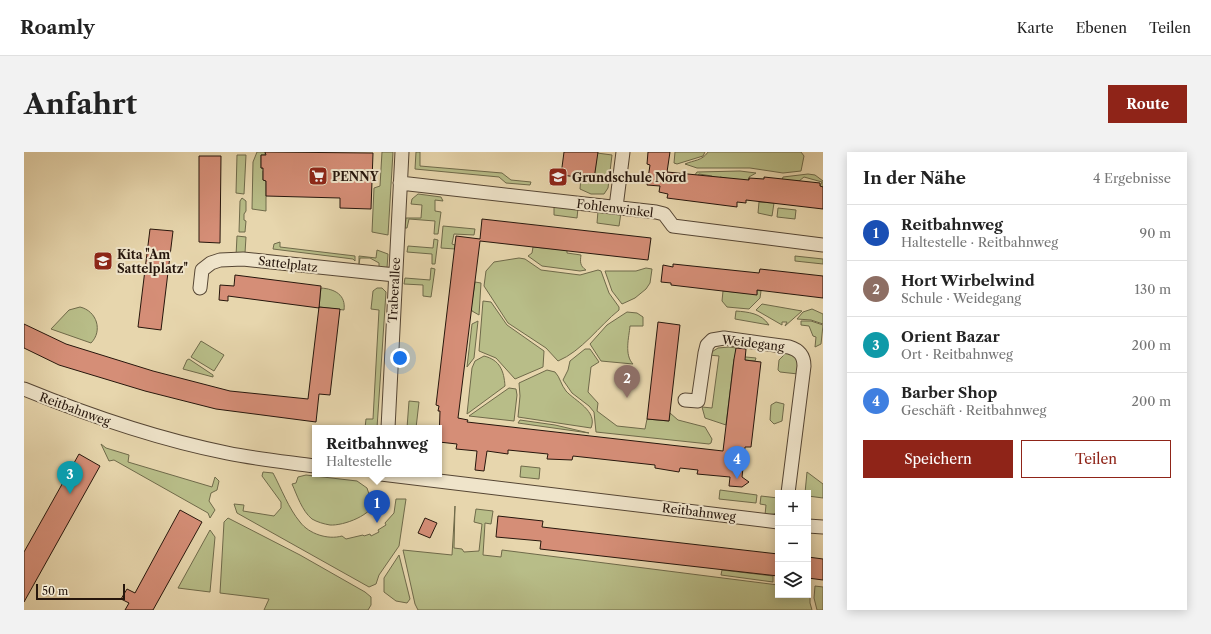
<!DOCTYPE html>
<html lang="de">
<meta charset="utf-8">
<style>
:root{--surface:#fff;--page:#f2f2f2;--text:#222;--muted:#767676;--line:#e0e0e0;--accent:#8f2418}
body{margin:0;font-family:"Libre Caslon Text",serif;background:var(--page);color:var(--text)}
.controls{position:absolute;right:12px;bottom:12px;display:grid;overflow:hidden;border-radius:0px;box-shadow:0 2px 10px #0003}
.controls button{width:36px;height:36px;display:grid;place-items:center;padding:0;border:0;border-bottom:1px solid var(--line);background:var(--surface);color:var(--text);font:20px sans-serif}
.scale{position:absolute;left:12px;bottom:10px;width:89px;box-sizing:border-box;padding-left:4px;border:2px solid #26160c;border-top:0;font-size:11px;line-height:14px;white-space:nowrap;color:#26160c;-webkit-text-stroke:3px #efe4ca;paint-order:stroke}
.you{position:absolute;left:376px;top:206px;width:14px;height:14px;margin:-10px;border:3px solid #fff;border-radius:50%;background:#1a73e8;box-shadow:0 0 0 6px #1a73e833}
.badge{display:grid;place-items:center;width:26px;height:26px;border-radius:50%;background:var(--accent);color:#fff;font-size:13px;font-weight:700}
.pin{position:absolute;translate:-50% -33px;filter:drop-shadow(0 1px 2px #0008)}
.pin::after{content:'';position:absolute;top:21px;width:14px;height:12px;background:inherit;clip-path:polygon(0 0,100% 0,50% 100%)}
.popup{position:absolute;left:288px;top:273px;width:130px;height:52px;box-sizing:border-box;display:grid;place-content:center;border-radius:0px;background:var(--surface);filter:drop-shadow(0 1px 3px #0005);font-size:13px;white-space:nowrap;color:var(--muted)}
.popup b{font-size:15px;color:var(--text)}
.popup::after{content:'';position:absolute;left:50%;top:100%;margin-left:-8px;border:8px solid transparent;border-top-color:var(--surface)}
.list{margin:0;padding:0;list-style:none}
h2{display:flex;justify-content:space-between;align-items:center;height:52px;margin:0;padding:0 16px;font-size:17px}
h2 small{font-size:13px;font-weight:400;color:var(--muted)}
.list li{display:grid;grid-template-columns:26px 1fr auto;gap:12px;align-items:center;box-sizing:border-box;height:56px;padding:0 16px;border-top:1px solid var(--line)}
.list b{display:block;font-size:15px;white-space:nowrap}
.list p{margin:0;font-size:13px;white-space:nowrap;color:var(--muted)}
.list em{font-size:13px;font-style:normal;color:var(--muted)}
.actions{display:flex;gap:8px;padding:12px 16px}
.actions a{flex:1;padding:9px 0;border:1px solid var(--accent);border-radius:0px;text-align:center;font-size:14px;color:var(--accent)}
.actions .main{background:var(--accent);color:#fff}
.icon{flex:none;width:22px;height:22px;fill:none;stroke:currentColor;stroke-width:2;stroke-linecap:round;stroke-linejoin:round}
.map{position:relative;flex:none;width:799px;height:458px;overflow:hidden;border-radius:0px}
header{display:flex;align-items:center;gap:24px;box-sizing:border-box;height:56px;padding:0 20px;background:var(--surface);border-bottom:1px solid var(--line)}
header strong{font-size:19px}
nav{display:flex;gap:22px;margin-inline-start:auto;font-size:14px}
.intro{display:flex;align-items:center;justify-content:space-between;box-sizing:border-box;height:96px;padding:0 24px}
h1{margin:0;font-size:28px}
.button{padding:10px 18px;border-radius:0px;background:var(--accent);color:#fff;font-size:14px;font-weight:700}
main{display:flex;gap:24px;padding:0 24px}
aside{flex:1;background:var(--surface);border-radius:0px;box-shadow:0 2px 10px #0003}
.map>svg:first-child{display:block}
.green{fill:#b8bd88;stroke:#6f6a4a}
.building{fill:#d58e77;stroke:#26160c}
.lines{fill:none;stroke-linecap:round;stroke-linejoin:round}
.street-casing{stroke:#564634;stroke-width:15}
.street{stroke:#efe4ca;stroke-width:13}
.labels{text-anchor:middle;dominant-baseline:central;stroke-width:4;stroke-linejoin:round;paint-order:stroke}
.poi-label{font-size:12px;font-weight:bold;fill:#26160c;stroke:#efe4ca;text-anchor:start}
.street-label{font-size:12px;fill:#26160c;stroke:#efe4ca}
</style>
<header>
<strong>Roamly</strong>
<nav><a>Karte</a><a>Ebenen</a><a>Teilen</a></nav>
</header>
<div class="intro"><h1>Anfahrt</h1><a class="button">Route</a></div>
<main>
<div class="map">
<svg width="799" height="458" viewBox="0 0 799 458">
<rect width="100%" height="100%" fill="#e7d6ad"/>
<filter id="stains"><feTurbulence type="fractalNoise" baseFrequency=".005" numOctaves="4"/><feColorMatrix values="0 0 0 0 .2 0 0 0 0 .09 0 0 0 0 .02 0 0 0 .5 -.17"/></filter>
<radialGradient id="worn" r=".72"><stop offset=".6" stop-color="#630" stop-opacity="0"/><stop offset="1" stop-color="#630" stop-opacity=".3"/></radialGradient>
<!-- green -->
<path class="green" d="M233,0h8v3h-4v13l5,1v2h-3v9l3,1v30l-14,-2 1,-47z
M358,0h11l-5,83 -16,-3 2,-44 6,-2z
M392,0h4v14l82,7 9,7 20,2 -1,3 -24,-2 -7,-6 -84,-8z
M651,0h30l-2,4 -26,8 -3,-1z
M684,0h93l3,4 -3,15 -18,2 -33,-5h-53l-12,-4c9,-4 17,-3 23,-12z
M573,1l15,2 -4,33 -4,6h-13l-11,-5 1,-12 13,2z
M213,3h9l-2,39 -8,-1z
M716,19l16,2 -7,4 -1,6 -28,-6v2l-8,-1v-2l-13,-2 -1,2h-4l3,-4z
M784,22l7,1 8,6v6l-3,-1 2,-4 -18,-5 -5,4 -18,1 2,-5z
M394,42l23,3 2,4 -8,-1v11l6,1 -3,22h-4l1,-13 -26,-2 -2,9h-2l1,-10h15l1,-13 -11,-1 1,-5z
M218,46l4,3v10l-2,3v6l2,1 -1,11h-6l1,-31z
M735,50l15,1 -2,13 -14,-3z
M530,53l24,3 -1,10 -23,-3z
M754,56l18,2 -1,9 -18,-2z
M574,59l23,2 -2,13 -22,-3z
M419,74l32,3 -1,6 -20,-1 -2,10 3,1v4l-14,-1z
M213,84l9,1 -1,16 -9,3z
M410,87l4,1 -3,24h-3v-10l-25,-2 1,-6 25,2z
M256,90v5l75,9v5l-2,-2 -80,-10 1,-5z
M509,95l34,3v3l14,2c-1,7 -1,11 5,15l-6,1 -38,-5 -14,-10 4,-3z
M353,98l11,4 -1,14 -8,1v-6l-9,-5h-10l-1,6v-8l17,2z
M771,104l28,3v5l-28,-3z
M495,106l6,1 16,11 39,5 18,-5 3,1 8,22 10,14v3c-20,16 -37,41 -61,51l-12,-13 -38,-25 -24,-37 2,-15 8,-9z
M407,116l4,1 -4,28 -8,-1v-11l-19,-1 1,-6 25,2z
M622,116l6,1 -2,14 -4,6 -11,9 -13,6 -10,-13 -7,-20h31z
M451,130l6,1 -2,32 -7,-4 -1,-3z
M297,136c14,1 25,7 23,22l-25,-3z
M353,136h5l4,4 -9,136h-12l1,-9h7l6,-109 -8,-1 2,-18z
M733,138l4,1 -1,7 -11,11 -22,-2 -5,-6 1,-10 34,3z
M459,149l8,1 16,23 37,26 -1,16 -28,12 -19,-21 -17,-7z
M738,152l40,7 -17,15 2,-4h-5v3l-26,-15z
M56,155c17,4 23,24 11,36l-40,-14 18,-19z
M788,157l11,5v10l-12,-4 -14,-1 6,-7z
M712,159c12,1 25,2 33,14l-34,-6z
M603,160l10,1 6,4v9h-13c-1,11 -6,29 3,38l-32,-3 -11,-17 17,-19z
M454,169l-4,37 -7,9 5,-43z
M777,169h10l12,4 -2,19 -6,3 1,-10 -3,-1 -4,-10 -8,-1z
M177,189l23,14 -10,16 -23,-14z
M705,195l7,1v8l20,2 -1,3 -21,-2 -8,66 -21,-7 -3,-11 10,1 7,-52 -10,-1 1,-2 8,-5z
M561,197h5l9,13 -8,5 -3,25 10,11 -1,8 20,15 28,3 2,-10 22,2 1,-8 8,7 27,7 7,12 -1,4 -2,1 -113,-12 -2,-20 -5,-6 -17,-13 -9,-13 5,-10 2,-9z
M763,200l5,2 6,6v14l-18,-2 -2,-2 1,-10z
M460,204c16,4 20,15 21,30l-38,28 5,-46 3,-7z
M165,207l24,16v2l-30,-8 4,-9z
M523,218l8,2c5,5 6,13 11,19 9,10 32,20 25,37l-73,-11 2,-21 -1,-13z
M485,236l7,1 1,6 -3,26 -45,-5z
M385,249l10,1 -3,26h-9z
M752,250l8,2 -2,17 -8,3 -4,-4 1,-15z
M496,268l35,5 34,8 -71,-10z
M77,292l5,4 23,7 -1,7 84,25 3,-10 4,4 -2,9 -6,3 -2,8 6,9 -5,8 -2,-5 -94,-53 -5,1z
M497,314l19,2 -1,11 -19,-2z
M239,320l10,1c8,15 16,36 27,49 9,12 28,18 42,14l4,3 17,-4 1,1 6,-2 1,2 8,-4 -1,-2 8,-5 -1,-2 9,-10 2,-14h10l-7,47 -20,29 -3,9 -7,3 -132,-74 -3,-9 10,1 -1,6 31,5 7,-8v-6l-19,-26z
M783,320l16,12v14l-15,-2v-3h-3z
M282,323l51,6 10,7 4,12 5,-1c-2,16 -33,27 -46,26 -6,-1 -13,-3 -18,-6 -10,-8 -15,-24 -20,-35l4,-1 2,-6z
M696,338l37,5 -1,8 -37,-4z
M737,344l17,2v13l-4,3 -9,1 1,-10 -6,-1z
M431,354l-1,42 8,1 2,3 15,-1 3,-27 -8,-2 2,-13 17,2 -2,13 -6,-1 -2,32 18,2 1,-7 276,35v10h30v-6l2,1v13l2,7h-394l-3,-6 -12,-54 49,5z
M204,366l72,37 65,37 6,5v8l-3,5h-104l5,-11 -49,-6 4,-71z
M186,378l5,7 -5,55 -32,-4z
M375,403l11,44 -3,4 -11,-2 -12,-9v-14z
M698,418l51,6v6l-52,-7z
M791,434l8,1v23h-6l-3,-12z"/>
<!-- building -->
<path class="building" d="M241,0l108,1 -2,56 -31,-1v-10l-74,-2v-15l-3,-1v-12h-2v-13h5z
M540,0h34l-4,27 -33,-4z
M624,0h22l-3,20 82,8v-2l15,1v-2l56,6v3l3,1v22l-77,-9v3l-9,-1v5l-70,-9 1,-4 -9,-2 1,-6 -13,-1 3,-20 -3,-1z
M175,4h22l-1,87 -21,-1z
M458,67l169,19 -3,22 -168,-19 -22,177 10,2 -1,2 256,29 11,-92 2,-11 10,1 -1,11 16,2 -10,85h-6l-1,12 -2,18 7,5 -7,5 -13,-1 1,-9 -33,-3 1,-4 -18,-2 -1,4 -24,-4v-3l-82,-9 -1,4 -25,-1 1,-5 -40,-4v4l-21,-3 -3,20 -9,-1 2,-19 -21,-2 1,-5 -18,-2 1,-31h-2l1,-5 -3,-1 20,-169 24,3z
M126,77l23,2 -12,99 -23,-3z
M649,112l86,9 1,-4 63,7v22l-66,-8v5l-86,-10v-2l-10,-1 2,-17 10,2z
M211,123l86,11 -2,22 -91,-12v5l-9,-1 1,-15 14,1z
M295,155l21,2 -10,86 -11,-1 -3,28 -100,-13 -71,-18 -86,-26 -35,-17v-24l42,20 87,27 77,20 78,8z
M634,170l22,3 -11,96 -22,-2z
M55,302l21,12 -76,136v-50z
M156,358l22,12 -49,88h-28l4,-7 -8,-4 6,-10 8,4z
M474,364l45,5 -1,6 236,27v22l-238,-27 1,-8 -45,-4z
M401,366l12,5 -7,15 -12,-5z
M784,405l15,2v21l-15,-2z"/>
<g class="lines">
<defs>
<path id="street" d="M376,31l256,29 8,2 9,12 150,19
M592,55l7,-55
M176,136l2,-18 9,-7 9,-3 23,-1 152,16
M0,237c66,27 133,50 203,64 29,6 59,9 88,13
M661,248l13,1 7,-48 2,-8 5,-5 12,-2 65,9c10,3 15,8 15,19l-16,127
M364,276l14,-276
M357,322l397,48
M784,374l15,1"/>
</defs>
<!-- street casing -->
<use href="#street" class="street-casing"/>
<!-- street -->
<use href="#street" class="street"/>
</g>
<!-- icons -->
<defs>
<symbol id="supermarket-square" viewBox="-11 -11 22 22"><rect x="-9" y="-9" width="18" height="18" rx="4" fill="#8f2418" stroke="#efe4ca"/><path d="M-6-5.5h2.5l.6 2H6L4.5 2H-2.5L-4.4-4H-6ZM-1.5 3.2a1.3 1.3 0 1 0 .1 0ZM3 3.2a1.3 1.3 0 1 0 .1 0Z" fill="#fff"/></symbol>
<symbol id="school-square" viewBox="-11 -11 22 22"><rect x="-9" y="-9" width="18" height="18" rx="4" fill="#8f2418" stroke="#efe4ca"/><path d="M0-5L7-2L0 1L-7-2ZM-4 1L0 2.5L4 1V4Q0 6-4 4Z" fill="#fff"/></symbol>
</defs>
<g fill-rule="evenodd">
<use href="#supermarket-square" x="283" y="13" width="22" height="22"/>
<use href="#school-square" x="523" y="14" width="22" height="22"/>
<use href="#school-square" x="68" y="98" width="22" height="22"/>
</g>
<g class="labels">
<!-- poi labels -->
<g class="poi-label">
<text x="308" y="24">PENNY</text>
<text x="548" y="25">Grundschule Nord</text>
<text x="93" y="102">Kita "Am<tspan x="93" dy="14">Sattelplatz"</tspan></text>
</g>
<!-- street labels -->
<g class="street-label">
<text transform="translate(591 56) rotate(7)">Fohlenwinkel</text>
<text transform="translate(264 112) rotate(7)">Sattelplatz</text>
<text transform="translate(370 138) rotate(-87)">Traberallee</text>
<text transform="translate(729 191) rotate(7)">Weidegang</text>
<text transform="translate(51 257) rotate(20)">Reitbahnweg</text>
<text transform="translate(675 360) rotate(7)">Reitbahnweg</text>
</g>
</g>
<rect width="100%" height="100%" filter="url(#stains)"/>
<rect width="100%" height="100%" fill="url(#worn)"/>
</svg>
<div class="controls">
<button>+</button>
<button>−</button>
<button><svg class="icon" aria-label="layers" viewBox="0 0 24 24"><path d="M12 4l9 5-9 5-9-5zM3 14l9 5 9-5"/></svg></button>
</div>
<div class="scale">50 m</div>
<div class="you"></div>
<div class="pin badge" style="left:353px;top:371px;background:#1a4fb4">1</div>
<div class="popup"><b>Reitbahnweg</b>Haltestelle</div>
<div class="pin badge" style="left:603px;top:246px;background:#8d6e63">2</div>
<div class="pin badge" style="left:46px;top:342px;background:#0f9aa8">3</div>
<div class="pin badge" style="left:713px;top:327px;background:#3f7fe0">4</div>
</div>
<aside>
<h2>In der Nähe<small>4 Ergebnisse</small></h2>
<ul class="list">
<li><span class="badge" style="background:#1a4fb4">1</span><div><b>Reitbahnweg</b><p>Haltestelle · Reitbahnweg</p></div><em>90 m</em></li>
<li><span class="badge" style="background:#8d6e63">2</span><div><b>Hort Wirbelwind</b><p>Schule · Weidegang</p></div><em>130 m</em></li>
<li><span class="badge" style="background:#0f9aa8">3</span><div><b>Orient Bazar</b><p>Ort · Reitbahnweg</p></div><em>200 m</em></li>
<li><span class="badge" style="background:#3f7fe0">4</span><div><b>Barber Shop</b><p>Geschäft · Reitbahnweg</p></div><em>200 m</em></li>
</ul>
<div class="actions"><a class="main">Speichern</a><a>Teilen</a></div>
</aside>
</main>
